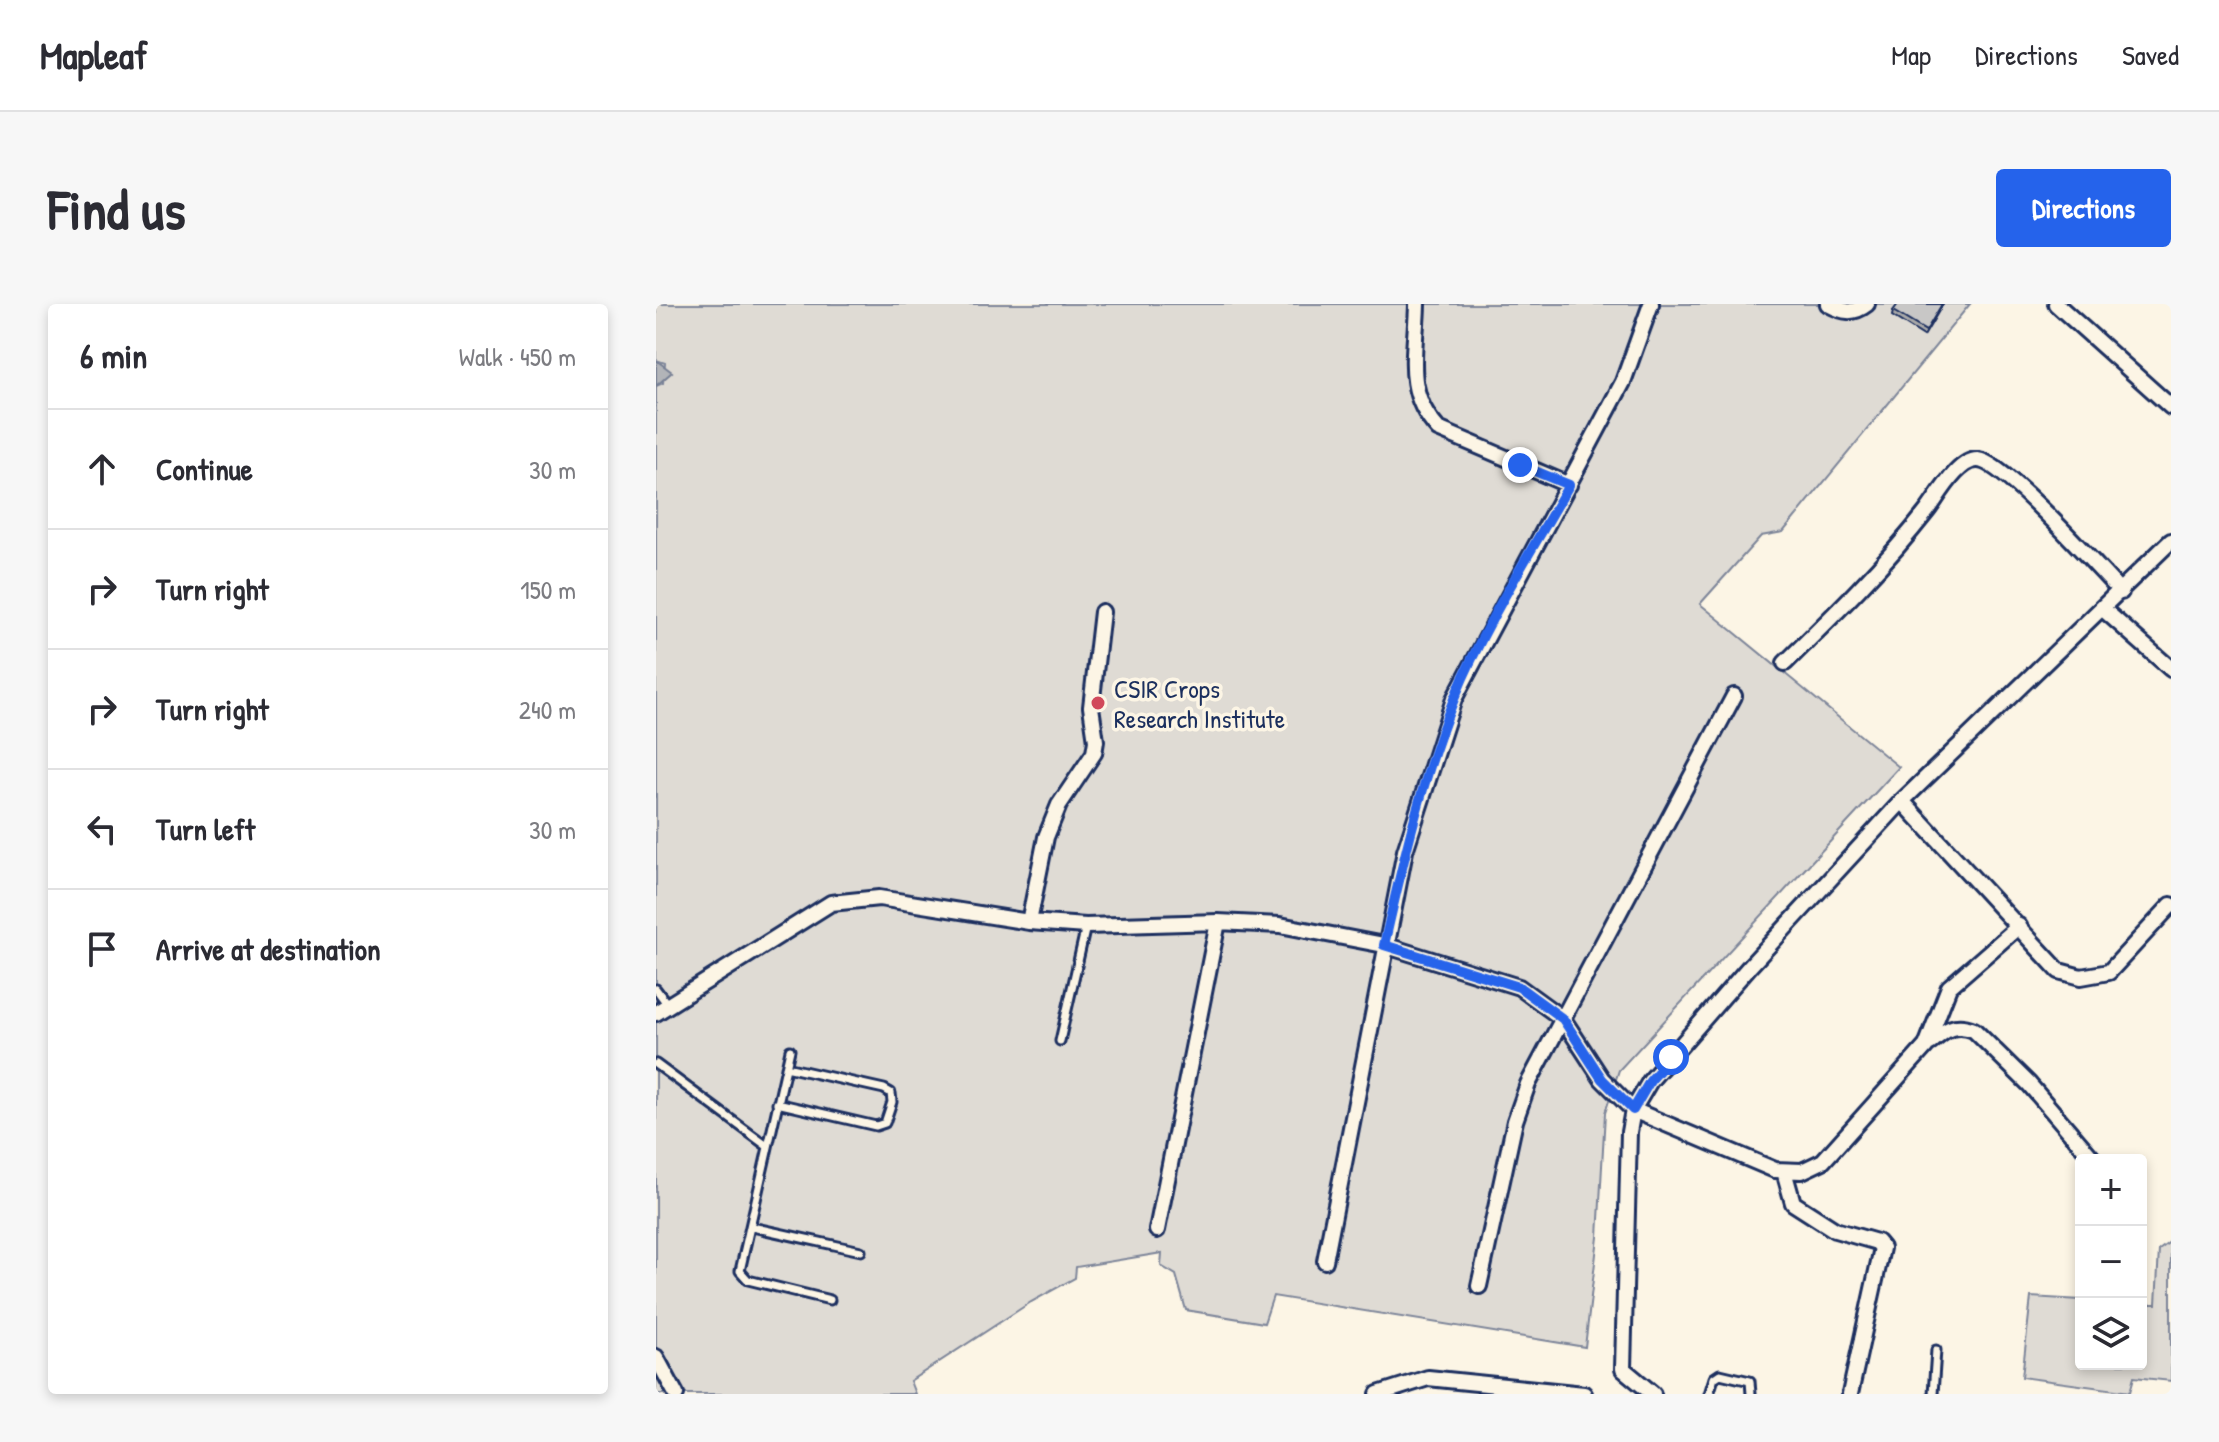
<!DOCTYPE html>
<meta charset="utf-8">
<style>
:root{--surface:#fff;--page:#f7f7f7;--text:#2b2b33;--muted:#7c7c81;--line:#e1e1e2;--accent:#2563eb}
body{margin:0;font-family:"Patrick Hand",sans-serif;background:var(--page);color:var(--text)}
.controls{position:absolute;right:24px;bottom:24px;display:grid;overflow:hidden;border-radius:8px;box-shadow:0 4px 12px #0003}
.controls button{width:72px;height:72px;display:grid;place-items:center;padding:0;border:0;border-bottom:2px solid var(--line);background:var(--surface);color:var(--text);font:40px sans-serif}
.stop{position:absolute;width:24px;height:24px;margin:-18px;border:6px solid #2563eb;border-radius:50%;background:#fff}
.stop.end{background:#2563eb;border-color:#fff;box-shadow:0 2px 8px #0008}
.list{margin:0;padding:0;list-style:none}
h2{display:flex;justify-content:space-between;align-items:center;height:104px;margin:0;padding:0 32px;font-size:34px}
h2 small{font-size:26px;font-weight:400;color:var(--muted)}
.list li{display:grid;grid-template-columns:52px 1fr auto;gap:24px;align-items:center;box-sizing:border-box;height:120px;padding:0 32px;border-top:2px solid var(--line)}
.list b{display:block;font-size:30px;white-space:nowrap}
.list em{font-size:26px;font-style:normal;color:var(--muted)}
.icon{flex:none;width:44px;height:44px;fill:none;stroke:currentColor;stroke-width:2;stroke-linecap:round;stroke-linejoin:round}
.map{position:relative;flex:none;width:1515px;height:1090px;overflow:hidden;border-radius:8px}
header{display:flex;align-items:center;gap:48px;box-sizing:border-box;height:112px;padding:0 40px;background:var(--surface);border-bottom:2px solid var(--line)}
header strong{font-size:38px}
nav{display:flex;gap:44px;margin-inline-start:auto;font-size:28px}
.intro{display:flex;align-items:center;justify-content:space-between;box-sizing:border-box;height:192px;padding:0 48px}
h1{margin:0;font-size:56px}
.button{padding:20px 36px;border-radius:8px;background:var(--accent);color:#fff;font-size:28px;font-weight:700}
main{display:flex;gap:48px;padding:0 48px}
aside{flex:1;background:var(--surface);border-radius:8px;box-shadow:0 4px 12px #0003}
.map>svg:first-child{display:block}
.green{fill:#dfdbd4;stroke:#7d8599;stroke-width:2}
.water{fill:#b2b4b8;stroke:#767f94;stroke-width:2}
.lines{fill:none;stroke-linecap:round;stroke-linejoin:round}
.service-casing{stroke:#1b2f5e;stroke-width:13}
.minor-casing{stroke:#1b2f5e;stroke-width:20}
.service{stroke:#fcf5e5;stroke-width:7}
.minor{stroke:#fcf5e5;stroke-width:14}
.wall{fill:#acabaa;stroke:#1b2f5e;stroke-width:2}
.building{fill:#c8c7c6;stroke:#1b2f5e;stroke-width:2}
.route{stroke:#2563eb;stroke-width:10}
.poi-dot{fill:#d1495b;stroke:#fcf5e5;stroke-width:3}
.labels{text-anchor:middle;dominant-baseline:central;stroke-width:7;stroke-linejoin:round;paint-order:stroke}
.poi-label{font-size:26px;fill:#1b2f5e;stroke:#fcf5e5;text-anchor:start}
</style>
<header>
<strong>Mapleaf</strong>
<nav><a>Map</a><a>Directions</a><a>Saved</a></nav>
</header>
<div class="intro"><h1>Find us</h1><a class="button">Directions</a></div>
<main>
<aside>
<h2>6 min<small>Walk · 450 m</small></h2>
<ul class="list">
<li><svg class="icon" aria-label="ahead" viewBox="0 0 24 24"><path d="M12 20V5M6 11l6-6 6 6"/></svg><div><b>Continue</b></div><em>30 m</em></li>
<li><svg class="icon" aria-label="right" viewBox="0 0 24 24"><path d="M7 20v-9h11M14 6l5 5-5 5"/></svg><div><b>Turn right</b></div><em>150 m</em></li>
<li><svg class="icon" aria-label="right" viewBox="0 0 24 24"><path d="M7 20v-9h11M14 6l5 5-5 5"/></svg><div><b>Turn right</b></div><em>240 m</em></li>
<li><svg class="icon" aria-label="left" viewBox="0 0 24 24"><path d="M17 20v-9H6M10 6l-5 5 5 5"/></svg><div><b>Turn left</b></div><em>30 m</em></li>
<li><svg class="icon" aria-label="arrive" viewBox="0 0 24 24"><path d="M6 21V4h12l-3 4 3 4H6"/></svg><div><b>Arrive at destination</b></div></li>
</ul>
</aside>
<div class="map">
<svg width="1515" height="1090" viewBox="0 0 1515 1090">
<rect width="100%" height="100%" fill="#fcf5e5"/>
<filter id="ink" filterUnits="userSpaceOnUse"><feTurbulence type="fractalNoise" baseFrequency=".0125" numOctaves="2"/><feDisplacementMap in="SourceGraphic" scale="16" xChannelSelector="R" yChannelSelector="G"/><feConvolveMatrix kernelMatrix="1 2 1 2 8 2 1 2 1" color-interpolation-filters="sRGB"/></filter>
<g filter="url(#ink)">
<!-- green -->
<path class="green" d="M0,0h1314l-187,228 -22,4 -61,68 199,163 -280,303 -14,43 -7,124 -13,110 -312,-51 -9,27 -78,-13 -10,-35 -15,-9 1,-13 -86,14 -1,11 -44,24 -121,79 5,13h-259v-1008l7,-3 2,-20 -9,-3z
M1515,937v140l-37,-4 -4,15 -108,-15 9,-80 50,3v64h60v-60h15l3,-54z"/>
<!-- water -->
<path class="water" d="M0,56l16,12 -16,14z"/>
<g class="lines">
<defs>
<path id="service" d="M0,685l12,16
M404,737l26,-115
M134,746l-50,221 8,9 82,20
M0,760l111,82
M121,799l99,23 9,-3 7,-21 -1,-9 -7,-4 -98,-22
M96,923l109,24
M1053,1090l5,-16 6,-4 30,7 1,13
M1277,1090l3,-44"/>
<path id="minor" d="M761,0c-1,48 -14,87 21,125l131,56
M1172,0c15,8 25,11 39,0
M1400,0l115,103
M1447,305l68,60
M1129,359c50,-49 99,-97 142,-152 11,-14 31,-52 51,-51 25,1 121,109 143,132
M1246,497l157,170 22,6 28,-5 62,-67
M373,618l17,-85 13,-32 35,-52 2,-12 -5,-34 11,-95
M0,709l175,-110 48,-5 150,24 57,4 132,-4 62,3 104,20 135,42 44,32 39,60 31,31 142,60 27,1 21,-10 103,-115 23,-59 70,-61
M1274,739c15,-13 24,-21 44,-13l55,54 65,76
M1128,867l9,32 42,27 42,12 5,6 -32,146
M501,926l61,-308
M669,957l80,-410 49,-152 169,-317 28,-78
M823,982l36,-165 13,-37 206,-388
M0,1053l20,37
M722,1090l50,-16 156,16
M997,1090l-30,-25 6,-237 4,-22 17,-29 99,-114 153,-166 269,-260"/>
</defs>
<!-- service casing -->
<use href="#service" class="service-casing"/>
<!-- minor casing -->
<use href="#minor" class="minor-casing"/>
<!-- service -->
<use href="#service" class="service"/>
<!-- minor -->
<use href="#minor" class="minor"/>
</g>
<!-- wall -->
<path class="wall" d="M1287,0l-19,32 -32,-20 1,-5z"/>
<!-- building -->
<path class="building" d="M1242,0h44l-16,27 -33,-20z"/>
</g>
<g class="lines" filter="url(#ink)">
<!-- route -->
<path class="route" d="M864,161l49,20c-40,70 -85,140 -115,214 -32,79 -51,163 -70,246l135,42 44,32 39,60 31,31 17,-29 21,-24"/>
</g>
<!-- markers -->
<circle class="poi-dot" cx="442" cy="399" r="8"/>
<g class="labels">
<!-- poi labels -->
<g class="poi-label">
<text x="458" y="384">CSIR Crops<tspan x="458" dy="30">Research Institute</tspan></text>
</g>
</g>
</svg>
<div class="controls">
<button>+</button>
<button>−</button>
<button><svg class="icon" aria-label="layers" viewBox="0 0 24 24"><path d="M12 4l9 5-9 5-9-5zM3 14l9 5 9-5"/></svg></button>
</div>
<div class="stop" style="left:1015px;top:753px"></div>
<div class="stop end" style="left:864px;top:161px"></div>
</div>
</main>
